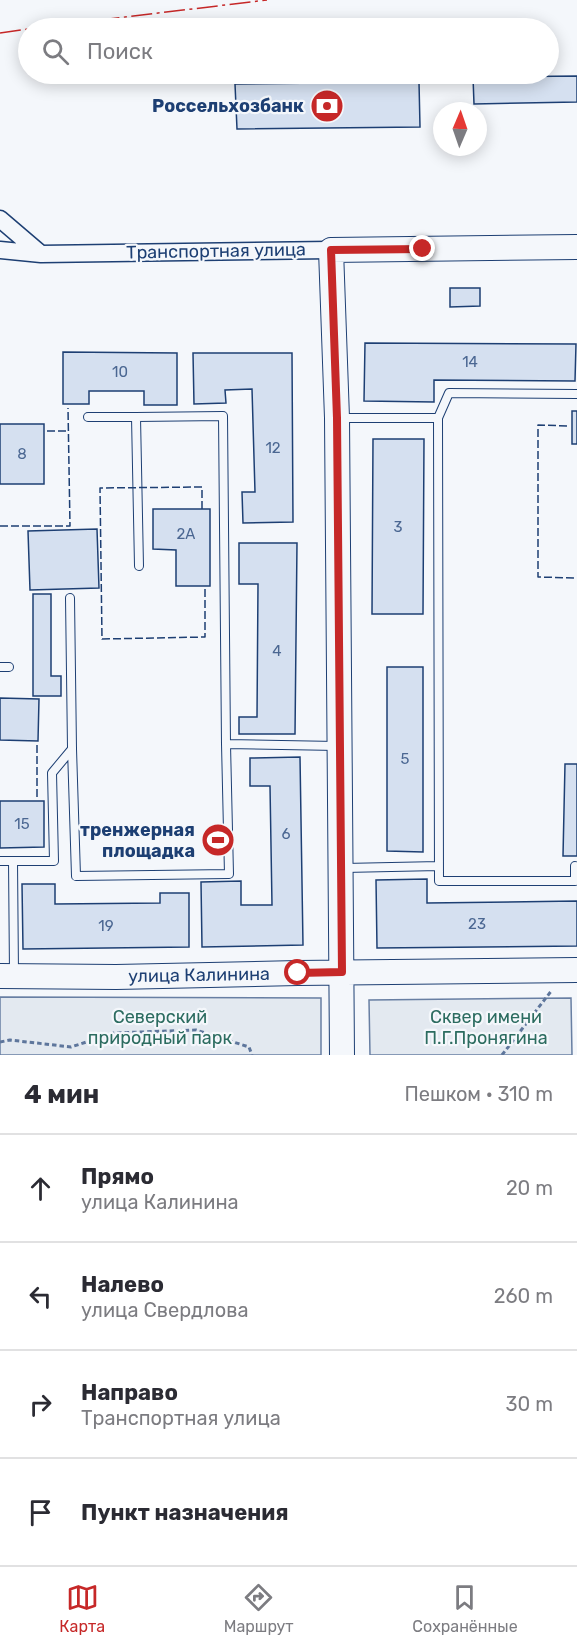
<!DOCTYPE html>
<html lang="ru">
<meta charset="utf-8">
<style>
:root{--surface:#fff;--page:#f2f2f3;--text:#2b2b33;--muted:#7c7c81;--line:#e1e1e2;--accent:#c62828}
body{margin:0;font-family:Rubik,sans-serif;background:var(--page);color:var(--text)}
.compass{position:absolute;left:433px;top:102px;width:54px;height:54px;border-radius:50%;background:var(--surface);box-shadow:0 3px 15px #0003;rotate:2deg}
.stop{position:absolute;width:18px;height:18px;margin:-14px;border:4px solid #c62828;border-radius:50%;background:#fff}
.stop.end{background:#c62828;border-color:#fff;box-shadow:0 2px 6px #0008}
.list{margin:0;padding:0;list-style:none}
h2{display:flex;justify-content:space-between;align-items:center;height:78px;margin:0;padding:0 24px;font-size:26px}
h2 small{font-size:20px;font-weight:400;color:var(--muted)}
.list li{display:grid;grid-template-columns:39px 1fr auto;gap:18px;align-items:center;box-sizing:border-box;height:108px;padding:0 24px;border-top:2px solid var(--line)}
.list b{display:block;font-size:22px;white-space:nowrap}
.list p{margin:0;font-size:20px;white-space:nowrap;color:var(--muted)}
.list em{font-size:20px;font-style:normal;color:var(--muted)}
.icon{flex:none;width:33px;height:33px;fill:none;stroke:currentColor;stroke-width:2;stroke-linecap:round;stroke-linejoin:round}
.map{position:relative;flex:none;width:577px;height:1055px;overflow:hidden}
.search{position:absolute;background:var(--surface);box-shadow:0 3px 15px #0003;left:18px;right:18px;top:18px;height:66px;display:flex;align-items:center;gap:15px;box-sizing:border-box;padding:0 21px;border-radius:33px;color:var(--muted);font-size:22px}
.sheet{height:510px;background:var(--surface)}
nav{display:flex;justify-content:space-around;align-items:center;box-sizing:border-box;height:84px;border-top:2px solid var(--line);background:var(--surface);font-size:16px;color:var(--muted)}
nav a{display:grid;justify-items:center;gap:3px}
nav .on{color:var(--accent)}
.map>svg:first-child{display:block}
.green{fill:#e3e9f0;stroke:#687fa3;stroke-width:1.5}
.building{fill:#d5e0f0;stroke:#1d3f73;stroke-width:1.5}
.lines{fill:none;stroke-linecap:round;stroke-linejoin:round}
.lane-casing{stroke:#1d3f73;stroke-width:10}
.street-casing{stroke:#1d3f73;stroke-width:19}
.secondary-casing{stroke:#1d3f73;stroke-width:26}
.path{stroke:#5e769c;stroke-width:3;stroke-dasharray:4.5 3;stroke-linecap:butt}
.lane{stroke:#f4f7fb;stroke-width:8}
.street{stroke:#f4f7fb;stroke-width:16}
.secondary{stroke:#f4f7fb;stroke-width:24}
.fence{stroke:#1d3f73;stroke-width:1.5;stroke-dasharray:8 3;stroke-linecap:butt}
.power{stroke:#c62828;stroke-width:1.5;stroke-dasharray:21 4.5 3 4.5;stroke-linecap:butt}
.route{stroke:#c62828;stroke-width:8}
.labels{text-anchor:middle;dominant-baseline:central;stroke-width:4.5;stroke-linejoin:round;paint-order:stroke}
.number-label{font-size:15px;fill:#4b6792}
.poi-label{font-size:18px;font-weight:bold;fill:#1d3f73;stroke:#f4f7fb;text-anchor:end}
.street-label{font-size:18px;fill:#1d3f73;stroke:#f4f7fb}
.park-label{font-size:18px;fill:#2c6c60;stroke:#f4f7fb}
</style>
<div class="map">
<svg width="577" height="1055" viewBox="0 0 577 1055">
<rect width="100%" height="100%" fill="#f4f7fb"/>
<!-- green -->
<path class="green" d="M0,997l321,1v57h-321z
M571,998l1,57h-202l-1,-55z"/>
<!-- building -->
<path class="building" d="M577,76v26l-103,2 -1,-27z
M419,82l1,45 -183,2 -2,-45z
M450,288h30v18l-30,1z
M365,343l211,1 -1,37 -141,-1v22l-70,-1z
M63,352l114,1v52h-33v-14h-55v13h-26z
M193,353h99l1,169 -50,1 -1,-31h13l-3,-103 -27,1 1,13 -32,1z
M572,411h5v33h-5z
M0,424h44v60h-44z
M373,439h51l-1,175h-51z
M153,509h57v77h-34v-36l-23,-1z
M97,529l2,59 -69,2 -2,-59z
M239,543h58l-2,191h-56v-17h18l1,-133h-19z
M33,594h18v82h10v20h-28z
M387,667h36v185l-36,-1z
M0,698l39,1 -1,42 -38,-1z
M300,757l3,188 -101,2 -1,-65 40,-1v24h31l-2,-119h-20v-28z
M565,764h12v92h-14z
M0,801h44v46l-44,1z
M427,879v24l150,-2v45l-200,2 -1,-68z
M22,884h33v20l105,-1v-10h29v54l-166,2z"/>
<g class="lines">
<defs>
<path id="lane" d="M88,417h48l3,149
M136,417l87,-1 3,328 111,2
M339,418h99
M0,667h9
M72,749l4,127 153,-2 -3,-130
M0,861h13l1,113
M13,861h41l-2,-88 20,-24 -2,-151
M575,866v15h-136l-1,-463 11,-25 128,1
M344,868l95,-2"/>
<path id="street" d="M0,219l41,35
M0,250l41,4 290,-4"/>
<path id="secondary" d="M0,976l116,1 182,-4 279,-3
M342,1055l-5,-637 -6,-168 246,-3"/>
</defs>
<!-- lane casing -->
<use href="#lane" class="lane-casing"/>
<!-- street casing -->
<use href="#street" class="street-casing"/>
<!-- secondary casing -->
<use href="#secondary" class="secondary-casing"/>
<!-- path -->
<path class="path" d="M0,1042l10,-2 61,7 43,-14 82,-3 53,17 3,8
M502,1055l50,-65"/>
<!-- lane -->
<use href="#lane" class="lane"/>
<!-- street -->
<use href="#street" class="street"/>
<!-- secondary -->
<use href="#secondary" class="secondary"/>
<!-- fence -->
<path class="fence" d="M567,426l-29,-1v152l39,1
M47,431h22
M202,509v-22l-102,1 2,151 103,-2v-51
M0,526h70l-2,-118
M37,797v-54"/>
<!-- power -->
<path class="power" d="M33,28l234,-28
M0,33l28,-4"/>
</g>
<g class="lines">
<!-- route -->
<path class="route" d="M298,973l44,-1 -5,-554 -6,-168 92,-1"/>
</g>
<!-- icons -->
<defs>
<symbol id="bank-disc" viewBox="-11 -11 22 22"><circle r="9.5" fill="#c62828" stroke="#f4f7fb"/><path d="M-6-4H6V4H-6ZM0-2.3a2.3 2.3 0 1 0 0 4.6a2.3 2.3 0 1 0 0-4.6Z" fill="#fff"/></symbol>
<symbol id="stadium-disc" viewBox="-11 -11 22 22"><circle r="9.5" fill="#c62828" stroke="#f4f7fb"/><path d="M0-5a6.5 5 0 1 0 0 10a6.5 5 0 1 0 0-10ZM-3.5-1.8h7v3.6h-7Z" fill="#fff"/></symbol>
</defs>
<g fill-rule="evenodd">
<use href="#bank-disc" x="308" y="87" width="38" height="38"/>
<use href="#stadium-disc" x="199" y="821" width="38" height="38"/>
</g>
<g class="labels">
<!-- number labels -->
<g class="number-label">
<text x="470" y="362">14</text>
<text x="120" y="372">10</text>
<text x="273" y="448">12</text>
<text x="22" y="454">8</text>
<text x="398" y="527">3</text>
<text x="186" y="534">2А</text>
<text x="277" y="651">4</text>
<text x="405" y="759">5</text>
<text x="22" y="824">15</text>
<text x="286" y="834">6</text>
<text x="477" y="924">23</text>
<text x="106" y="926">19</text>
</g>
<!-- poi labels -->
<g class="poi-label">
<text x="304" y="106">Россельхозбанк</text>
<text x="195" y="830">тренжерная<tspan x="195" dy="21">площадка</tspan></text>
</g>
<!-- street labels -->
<g class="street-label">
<text transform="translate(216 251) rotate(-1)">Транспортная улица</text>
<text transform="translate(199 975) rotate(-1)">улица Калинина</text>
</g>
<!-- park labels -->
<g class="park-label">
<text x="160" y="1017">Северский<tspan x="160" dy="21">природный парк</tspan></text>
<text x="486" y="1017">Сквер имени<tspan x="486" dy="21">П.Г.Пронягина</tspan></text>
</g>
</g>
</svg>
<svg class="compass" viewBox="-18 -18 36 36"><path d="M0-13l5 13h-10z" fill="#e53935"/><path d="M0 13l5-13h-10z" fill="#7c7c81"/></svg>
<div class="stop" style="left:298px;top:973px"></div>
<div class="stop end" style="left:423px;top:249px"></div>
<div class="search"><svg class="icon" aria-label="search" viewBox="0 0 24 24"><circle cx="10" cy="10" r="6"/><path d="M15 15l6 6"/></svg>Поиск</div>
</div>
<section class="sheet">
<h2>4 мин<small>Пешком · 310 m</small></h2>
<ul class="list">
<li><svg class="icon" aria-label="ahead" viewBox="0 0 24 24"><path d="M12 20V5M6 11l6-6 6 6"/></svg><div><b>Прямо</b><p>улица Калинина</p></div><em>20 m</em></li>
<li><svg class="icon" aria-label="left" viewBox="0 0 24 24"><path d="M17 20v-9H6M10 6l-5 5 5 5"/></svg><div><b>Налево</b><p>улица Свердлова</p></div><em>260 m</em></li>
<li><svg class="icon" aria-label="right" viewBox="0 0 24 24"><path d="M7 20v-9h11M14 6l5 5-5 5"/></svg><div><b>Направо</b><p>Транспортная улица</p></div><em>30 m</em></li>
<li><svg class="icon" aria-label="arrive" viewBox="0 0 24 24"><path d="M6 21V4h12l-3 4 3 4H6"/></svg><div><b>Пункт назначения</b></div></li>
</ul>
</section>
<nav>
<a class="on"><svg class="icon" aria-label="map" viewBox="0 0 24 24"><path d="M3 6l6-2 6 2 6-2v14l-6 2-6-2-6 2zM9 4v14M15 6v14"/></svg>Карта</a>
<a><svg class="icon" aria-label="directions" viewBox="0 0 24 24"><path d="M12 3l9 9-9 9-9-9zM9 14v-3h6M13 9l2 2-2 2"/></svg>Маршрут</a>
<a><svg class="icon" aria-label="saved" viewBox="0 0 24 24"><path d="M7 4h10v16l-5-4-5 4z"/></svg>Сохранённые</a>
</nav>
